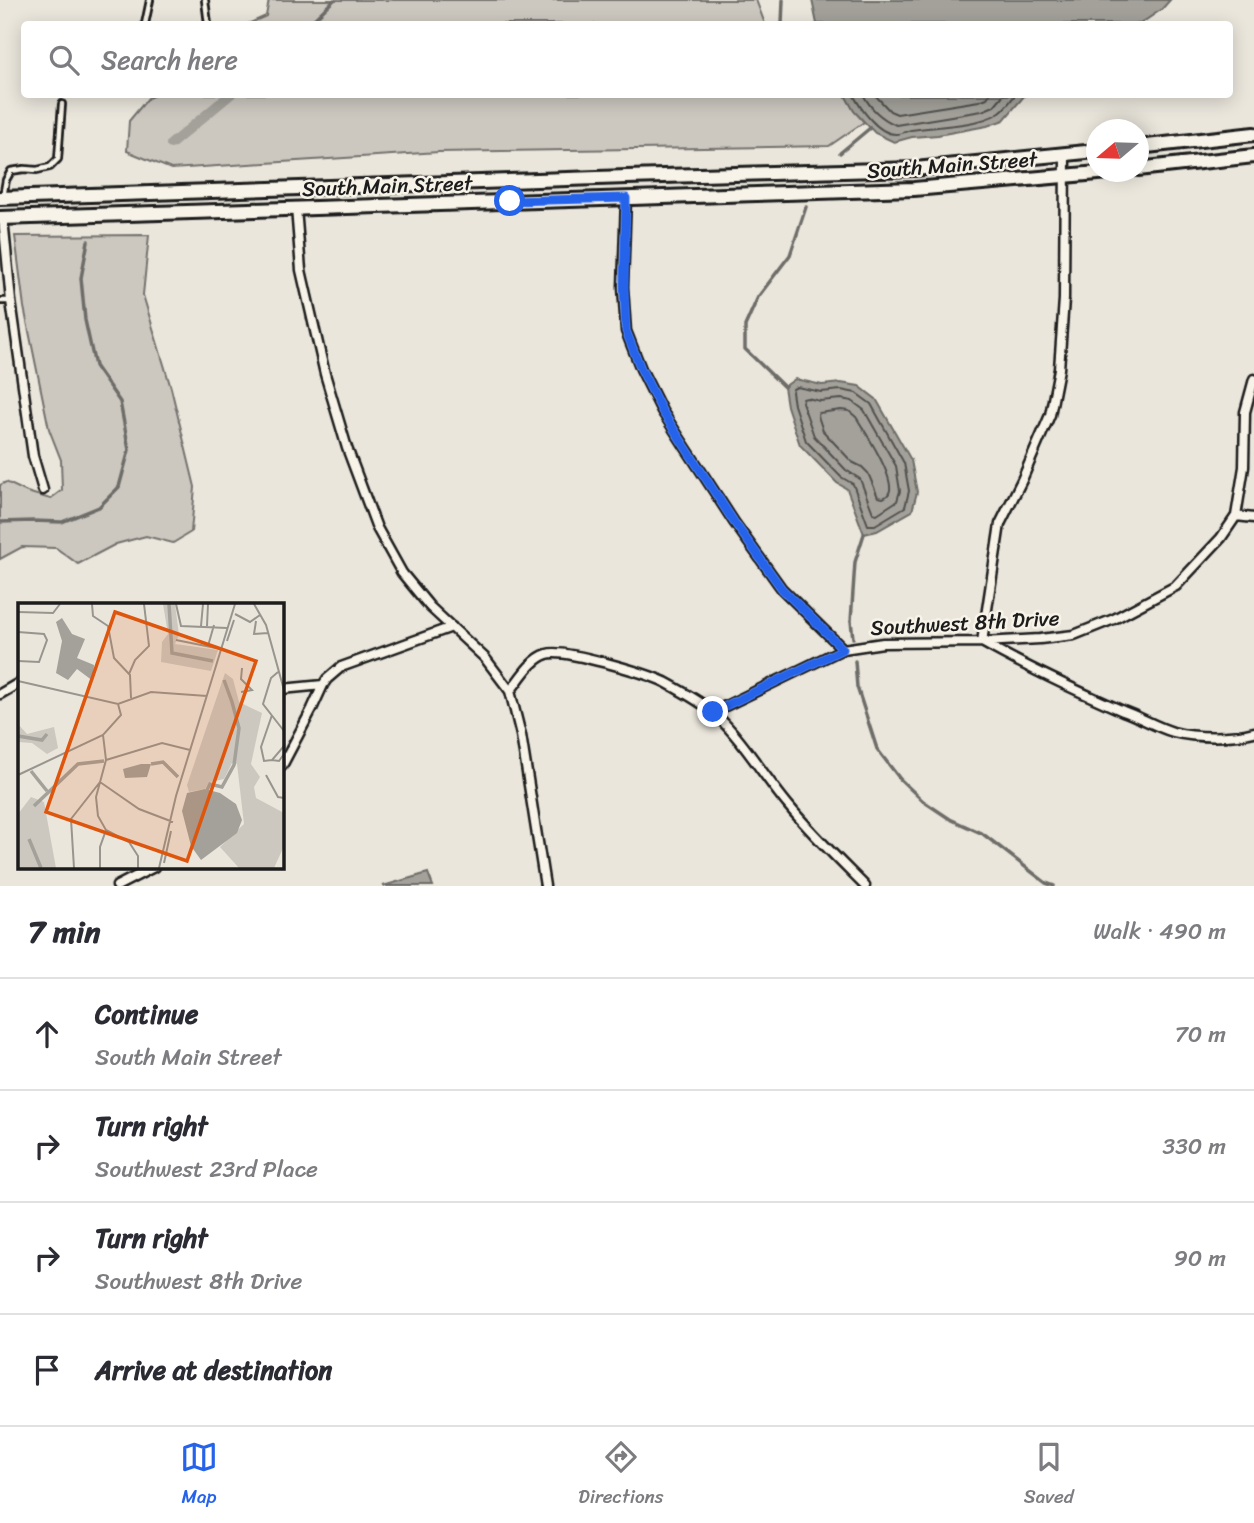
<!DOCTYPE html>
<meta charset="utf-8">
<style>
:root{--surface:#fff;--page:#f7f7f7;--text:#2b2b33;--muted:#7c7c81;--line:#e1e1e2;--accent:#2563eb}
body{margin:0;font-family:Sriracha,sans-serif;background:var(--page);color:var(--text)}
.compass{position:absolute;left:1086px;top:119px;width:63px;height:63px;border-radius:50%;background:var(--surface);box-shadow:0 4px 18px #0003;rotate:251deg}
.stop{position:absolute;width:21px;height:21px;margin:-16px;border:5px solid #2563eb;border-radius:50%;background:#fff}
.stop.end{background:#2563eb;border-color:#fff;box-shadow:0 2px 7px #0008}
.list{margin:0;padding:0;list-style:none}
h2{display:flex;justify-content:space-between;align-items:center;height:91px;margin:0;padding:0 28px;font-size:30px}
h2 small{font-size:23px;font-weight:400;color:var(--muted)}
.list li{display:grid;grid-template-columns:46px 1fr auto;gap:21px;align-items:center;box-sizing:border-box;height:112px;padding:0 28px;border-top:2px solid var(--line)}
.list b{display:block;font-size:26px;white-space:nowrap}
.list p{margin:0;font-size:23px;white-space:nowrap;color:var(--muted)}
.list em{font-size:23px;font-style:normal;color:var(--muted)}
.icon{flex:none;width:38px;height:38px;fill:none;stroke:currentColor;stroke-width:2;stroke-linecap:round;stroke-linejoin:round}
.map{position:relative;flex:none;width:1254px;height:886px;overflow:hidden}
.search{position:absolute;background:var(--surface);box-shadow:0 4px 18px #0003;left:21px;right:21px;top:21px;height:77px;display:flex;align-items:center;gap:18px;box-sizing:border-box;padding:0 24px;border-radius:7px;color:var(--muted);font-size:26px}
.sheet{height:539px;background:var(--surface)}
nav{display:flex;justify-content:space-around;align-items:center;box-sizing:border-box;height:98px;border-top:2px solid var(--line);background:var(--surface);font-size:19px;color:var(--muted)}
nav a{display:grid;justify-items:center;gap:4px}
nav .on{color:var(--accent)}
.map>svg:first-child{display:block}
.green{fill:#ccc8c0;stroke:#74726e;stroke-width:2}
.water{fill:#a3a19a;stroke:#6d6c68;stroke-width:2}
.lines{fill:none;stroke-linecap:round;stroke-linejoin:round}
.shore{stroke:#52514e;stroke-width:2}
.stream{stroke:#6d6c68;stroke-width:3.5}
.canal{stroke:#a3a19a;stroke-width:10}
.lane-casing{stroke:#1c1c1c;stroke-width:10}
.street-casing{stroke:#1c1c1c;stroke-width:13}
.secondary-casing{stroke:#1c1c1c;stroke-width:18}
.lane{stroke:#f7f3e8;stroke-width:4.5}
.street{stroke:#f7f3e8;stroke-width:8}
.secondary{stroke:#f7f3e8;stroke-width:12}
.route{stroke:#2563eb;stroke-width:9}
.labels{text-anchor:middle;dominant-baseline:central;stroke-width:5;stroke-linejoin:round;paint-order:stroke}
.street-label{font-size:21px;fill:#1c1c1c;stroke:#f7f3e8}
.inset-river{fill:none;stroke:#a3a19a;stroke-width:3.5}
.inset-road{fill:none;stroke:#98958f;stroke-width:2}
.view{fill:#de560d;fill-opacity:0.15;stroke:#de560d;stroke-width:3.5}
.inset-edge{fill:none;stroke:#1c1c1c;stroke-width:3.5}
</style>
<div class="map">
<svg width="1254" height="886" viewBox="0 0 1254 886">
<rect width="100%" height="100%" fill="#eae6dc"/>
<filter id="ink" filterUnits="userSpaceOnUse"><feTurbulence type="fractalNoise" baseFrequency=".0143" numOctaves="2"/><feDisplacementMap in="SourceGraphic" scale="14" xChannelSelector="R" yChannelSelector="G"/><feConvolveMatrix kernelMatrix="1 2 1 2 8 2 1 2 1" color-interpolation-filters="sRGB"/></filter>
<g filter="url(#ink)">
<!-- green -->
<path class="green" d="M269,0h487l9,24h-517l18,-8z
M157,94h688l9,17 10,11 -35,24 -390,6 -268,17 -44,-18 2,-30 19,-23z
M149,235l-6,60 28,93 24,99 -4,45 -18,11 -27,-7 -30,8 -38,20 -22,-16 -34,-1 -22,12v-74l6,-3 21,10 23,7 12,-9 -1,-30 -12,-31 -25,-122 -9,-71z"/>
<!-- water -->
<path class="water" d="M812,0h358l-8,9 -22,15h-323z
M845,95h180l-21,25 -17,6 -49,9 -26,2 -18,5 -19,-9 -21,-22z
M795,379l27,6 19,-2 18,3 17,13 35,61 6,32 -5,19 -35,20 -13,3 -17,-45 -10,-6 -37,-38 -13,-39 -3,-19z
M428,873l5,13h-50z"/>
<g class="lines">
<!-- shore -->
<path class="shore" d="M853,94c7,14 25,40 42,40 5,1 11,-3 16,-4 24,-4 66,-4 86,-16 8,-4 13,-13 19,-20
M863,94c7,14 19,25 33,31l86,-14 12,-5 10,-12
M874,94l16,17 7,3 82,-13 8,-3 3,-4
M797,387l24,5 20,-2 15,3 15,11 33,59 5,28 -4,16 -30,18h-7l-15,-41 -12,-7 -35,-36 -12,-36 -2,-13 1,-3z
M807,398l13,3 21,-2 11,2 12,9 32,56 4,25 -3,10 -20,13 -4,-1 -13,-34 -14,-9 -32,-34 -12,-34 1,-3z
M841,410l8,1 7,6c10,16 36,56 34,73 -1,5 -3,6 -7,8l-5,-1 -10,-24 -6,-6 -10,-5 -29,-31 -5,-15 1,-3z"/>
<!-- stream -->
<path class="stream" d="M309,24l25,-24
M782,24l1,-24
M840,153l30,-25
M784,387l-39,-38v-23l13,-29 32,-42 16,-48
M0,522l33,-1 29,1 37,-15 20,-20 10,-37 -9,-48 -25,-36 -10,-46 -4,-42 7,-37
M853,638l-2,-17 4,-59 9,-28
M855,661l2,26 20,62 23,30 23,22 27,18 33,15 63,49 8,3"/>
<!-- canal -->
<path class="canal" d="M171,144l60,-50"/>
<defs>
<path id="lane" d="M205,0l3,24
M145,24l5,-24
M3,197l3,-17 5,-9 13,-2 13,1 13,-3 8,-8 4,-55
M0,301h11"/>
<path id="street" d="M1065,154l-1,145 -5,70 -9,46 -28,65 -22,44 -18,118c46,26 93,48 141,69 17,6 33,16 50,21 23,6 58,6 81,0
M626,198l-3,89 3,44 15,38 21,42 72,111 48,67 61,60
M296,208l5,62 24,104 22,74 30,80 25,45 28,34 55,51 25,33 11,44 24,151
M3,218l8,83 22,155 10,34
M1236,516l8,-49 1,-55 9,-33
M282,689l41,-4
M510,691c10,-12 21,-32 37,-37 16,-6 101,20 118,28 11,6 41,23 50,32 28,26 48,61 73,91 24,29 51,55 77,81
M0,694l19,-11
M713,712l130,-63 40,-6 99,-1 58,-3 34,-4 40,-16 62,-33 45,-48 15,-22 18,2
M282,766l30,-57 11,-24 4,-6 14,-12 111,-40
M117,886l37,-19"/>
<path id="secondary" d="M1138,147l116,-13
M1138,169l116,-13
M0,198l627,-21 288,-8 181,-18
M0,218l914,-29 196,-17"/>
</defs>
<!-- lane casing -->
<use href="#lane" class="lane-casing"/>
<!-- street casing -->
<use href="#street" class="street-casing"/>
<!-- secondary casing -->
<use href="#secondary" class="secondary-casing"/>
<!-- lane -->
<use href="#lane" class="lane"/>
<!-- street -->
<use href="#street" class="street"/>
<!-- secondary -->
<use href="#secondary" class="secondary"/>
</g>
</g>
<g class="lines" filter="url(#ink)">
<!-- route -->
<path class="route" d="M510,201l116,-3 -2,89 2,44 15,38 21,42 72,111 48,67 61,60 -130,63"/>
</g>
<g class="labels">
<!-- street labels -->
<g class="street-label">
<text transform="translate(952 165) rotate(-4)">South Main Street</text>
<text transform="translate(387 186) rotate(-2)">South Main Street</text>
<text transform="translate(965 623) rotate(-3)">Southwest 8th Drive</text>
</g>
</g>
<!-- overview -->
<g transform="translate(18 603)">
<rect width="266" height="266" fill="#eae6dc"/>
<path d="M145,1h12l4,31 -4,9 43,6 -7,21 -50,-9 1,-20 6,-8zM207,70l8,6 6,23 23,11 -11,51 9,13 -6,10 2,11 28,15v33l-10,22h-35l-19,-21 24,-23 -7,-60 -5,-1 -8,16 -14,3 -5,7 -16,3 -2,-7zM0,121l9,10 27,-7 4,21 -11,6 -15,-11 -14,-1zM13,194l13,5 12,66h-38v-54z" fill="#ccc8c0"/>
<path d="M44,15l10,16 13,5 -8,19 17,7 -1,16 -16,-12 -9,11 -12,-7 6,-32 -6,-19zM123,161h10l-4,13 -22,1 -2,-9zM187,186l15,4 16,11 6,16 -5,13 -36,27 -10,-14 -9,-35 5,-18z" fill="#a3a19a"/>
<path class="inset-river" d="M151,1l3,49 41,8M206,77l8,22M0,133l24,4 5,-6M133,161l12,-2 15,15M13,168l16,20M189,187l3,-6 12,3 12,-22 5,-37 -7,-26M16,203l44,-42 26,-3M11,236l12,29"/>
<path class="inset-road" d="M74,1l1,12 15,10 6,32 16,17 1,23M158,1l5,22 46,2M236,1l12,21 18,65M0,9l35,1 7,-9M217,11l15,8 10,-7M238,18l-2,13 14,-1M183,23l2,-22M189,23l1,-22M0,29l26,2 3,6 -8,22 -21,-1M158,37l45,9M209,38l7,-21M190,43l6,-21M260,69l-7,6 -8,26 21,27M111,71l6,-14 14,-14 -5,-42M0,78l100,23 33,-12 56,4M223,89l11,-2 -11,-11 1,-11M266,143l-12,14 7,1 5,-7M88,157l56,-17 28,7M254,157l-8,1 -3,-14 11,-32M0,172l85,-40 18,-20 -3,-11M248,172l12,22 6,1M88,227l23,12 9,14v12M146,260l7,-32M56,265l-3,-49 29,-37 39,27 34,13M82,265v-21l6,-17 -8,-14 -2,-19 10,-37 -3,-25M141,265l17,-72 59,-192"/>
<path class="view" d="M97,9l141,49 -69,200 -141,-49z"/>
<rect width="266" height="266" class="inset-edge"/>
</g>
</svg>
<svg class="compass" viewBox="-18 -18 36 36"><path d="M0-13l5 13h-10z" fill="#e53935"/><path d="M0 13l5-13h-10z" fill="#7c7c81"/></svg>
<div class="stop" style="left:510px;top:201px"></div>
<div class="stop end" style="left:713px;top:712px"></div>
<div class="search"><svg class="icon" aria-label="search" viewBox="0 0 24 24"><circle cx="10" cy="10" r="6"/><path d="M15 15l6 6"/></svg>Search here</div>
</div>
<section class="sheet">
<h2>7 min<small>Walk · 490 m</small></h2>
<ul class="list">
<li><svg class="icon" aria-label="ahead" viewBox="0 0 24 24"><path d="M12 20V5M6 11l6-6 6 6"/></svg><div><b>Continue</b><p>South Main Street</p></div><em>70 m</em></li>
<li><svg class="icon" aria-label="right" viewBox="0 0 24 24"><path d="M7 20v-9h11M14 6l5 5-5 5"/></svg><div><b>Turn right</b><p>Southwest 23rd Place</p></div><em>330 m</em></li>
<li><svg class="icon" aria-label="right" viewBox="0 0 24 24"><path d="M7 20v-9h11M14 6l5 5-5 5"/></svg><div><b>Turn right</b><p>Southwest 8th Drive</p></div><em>90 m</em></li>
<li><svg class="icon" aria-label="arrive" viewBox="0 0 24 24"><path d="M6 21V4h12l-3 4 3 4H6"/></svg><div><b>Arrive at destination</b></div></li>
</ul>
</section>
<nav>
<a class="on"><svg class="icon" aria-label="map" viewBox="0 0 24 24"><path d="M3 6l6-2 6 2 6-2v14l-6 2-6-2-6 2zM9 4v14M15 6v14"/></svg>Map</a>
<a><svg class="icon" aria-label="directions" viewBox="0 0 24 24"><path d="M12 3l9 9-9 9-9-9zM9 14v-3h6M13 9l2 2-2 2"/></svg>Directions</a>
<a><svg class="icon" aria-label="saved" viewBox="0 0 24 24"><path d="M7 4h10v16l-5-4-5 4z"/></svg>Saved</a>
</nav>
